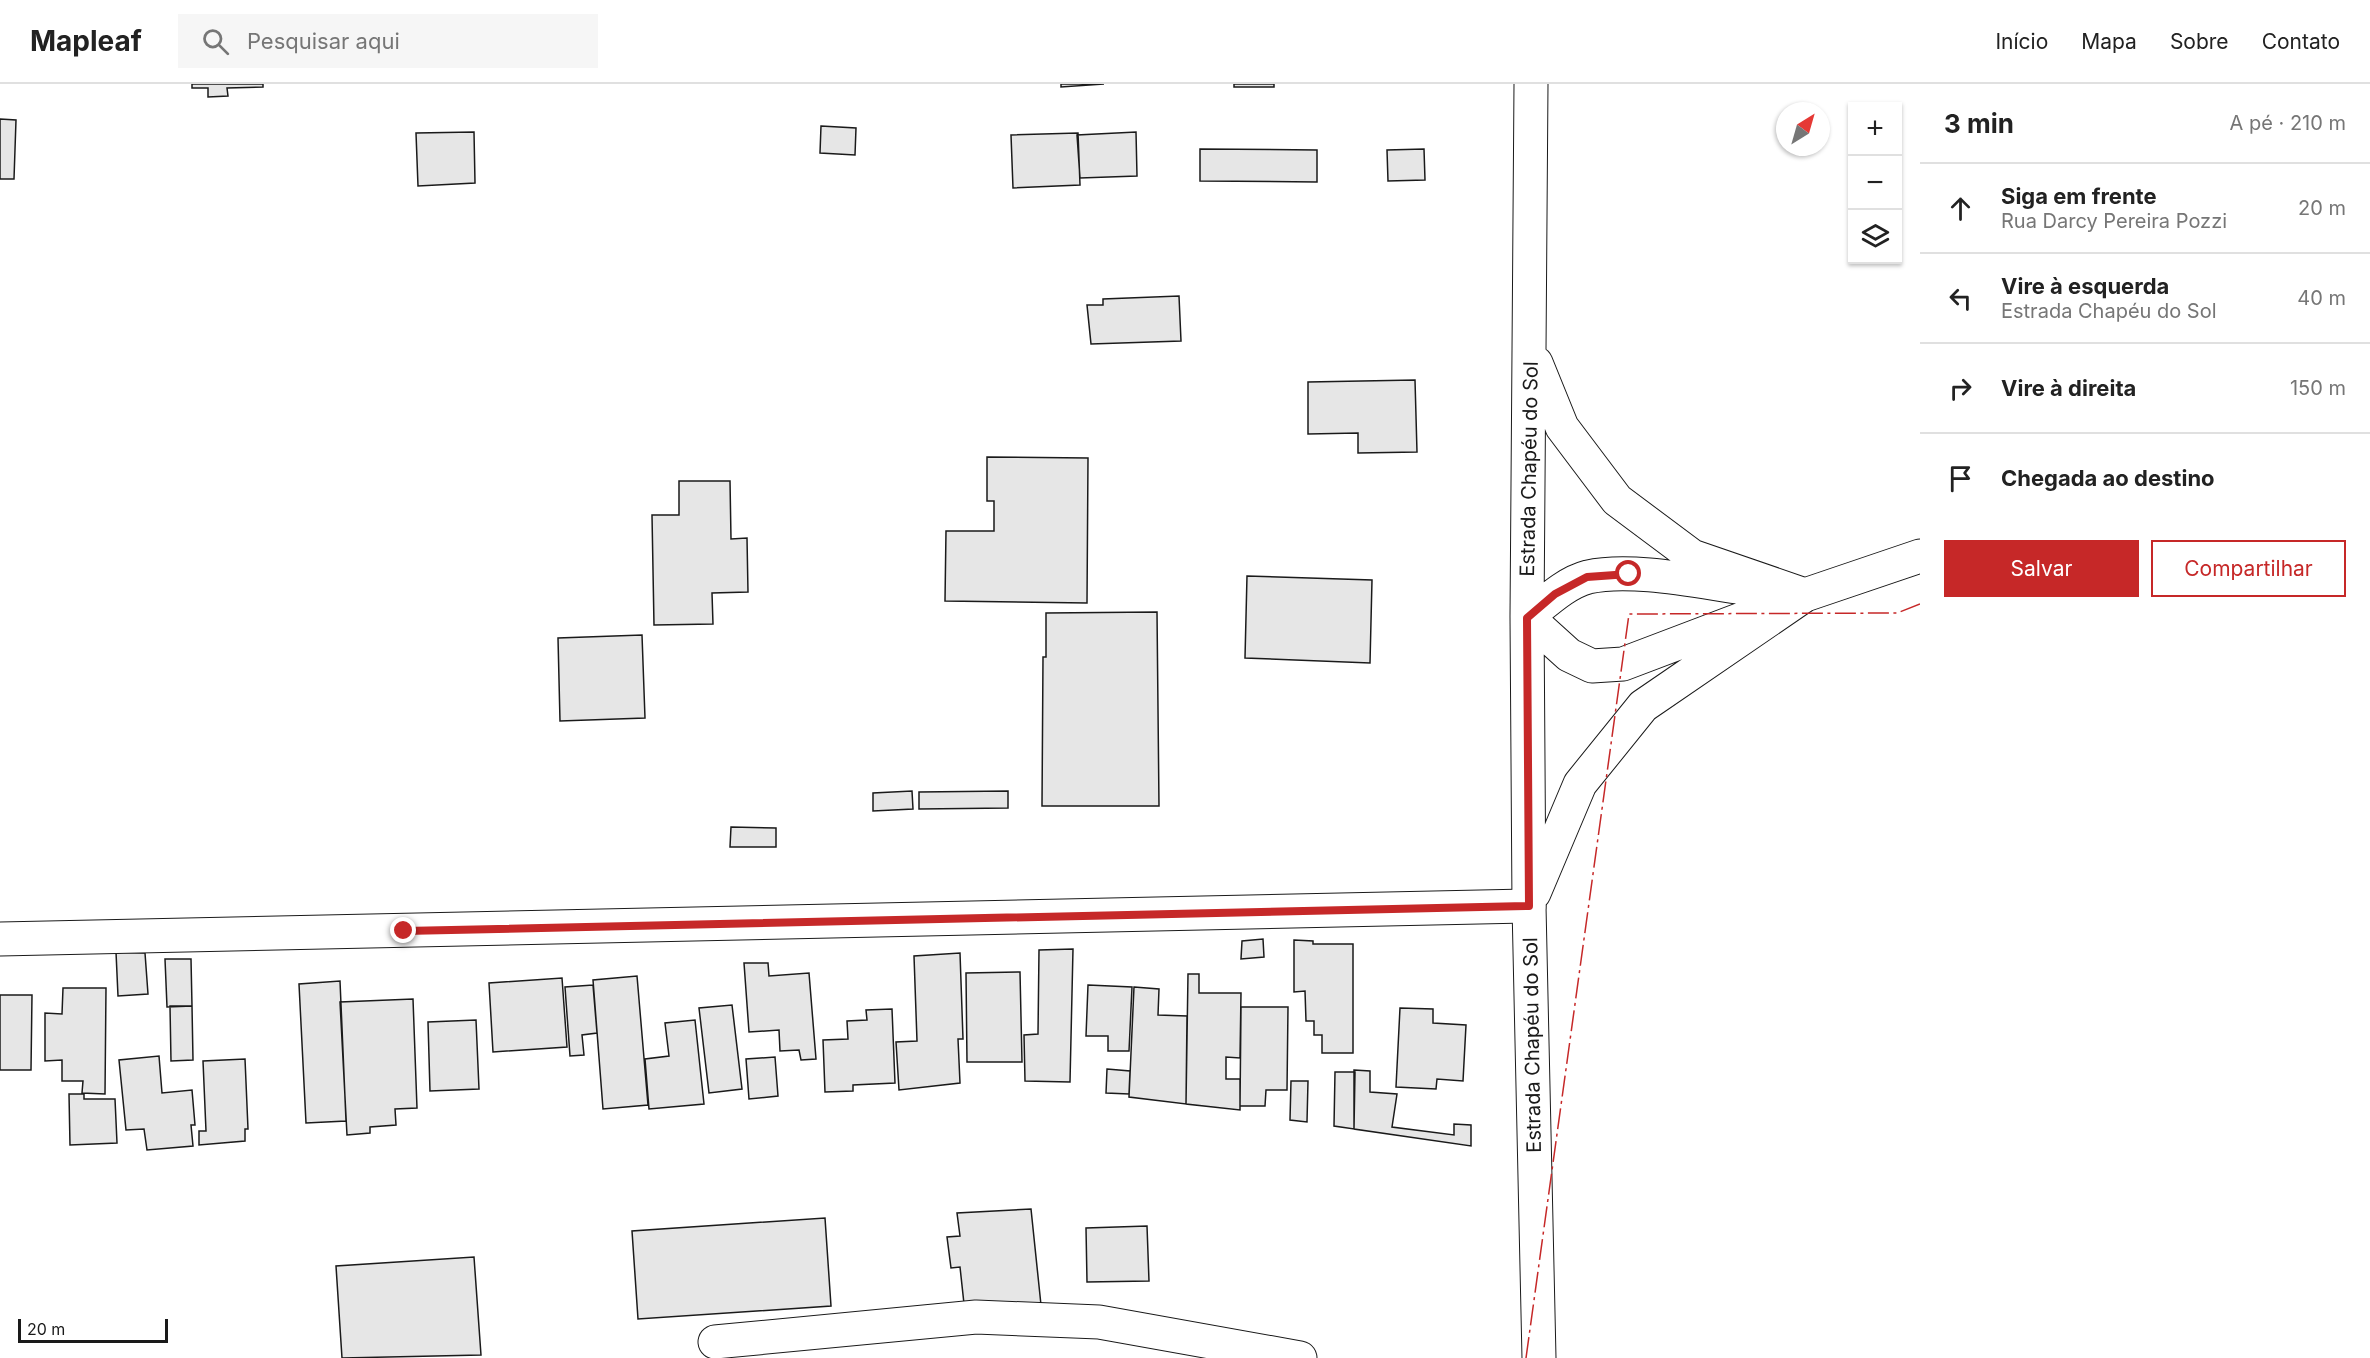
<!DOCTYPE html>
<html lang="pt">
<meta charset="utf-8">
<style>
:root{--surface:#fff;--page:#f6f6f6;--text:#222;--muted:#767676;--line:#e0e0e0;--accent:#c62828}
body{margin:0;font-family:Inter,sans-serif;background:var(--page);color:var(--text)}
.controls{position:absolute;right:18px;top:18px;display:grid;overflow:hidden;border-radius:0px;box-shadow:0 2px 4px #0004}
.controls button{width:54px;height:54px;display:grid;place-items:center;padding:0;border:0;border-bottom:2px solid var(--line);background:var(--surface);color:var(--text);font:30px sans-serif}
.compass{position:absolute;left:1776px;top:18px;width:54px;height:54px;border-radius:50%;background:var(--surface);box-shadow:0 2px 4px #0004;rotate:37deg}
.scale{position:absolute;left:18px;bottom:15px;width:150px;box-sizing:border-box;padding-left:6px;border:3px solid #1a1a1a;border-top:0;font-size:16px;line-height:21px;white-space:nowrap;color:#1a1a1a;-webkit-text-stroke:4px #fff;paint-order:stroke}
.stop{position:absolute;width:18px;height:18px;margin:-14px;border:4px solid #c62828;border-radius:50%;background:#fff}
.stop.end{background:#c62828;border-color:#fff;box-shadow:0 2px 6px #0008}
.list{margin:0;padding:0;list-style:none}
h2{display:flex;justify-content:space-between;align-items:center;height:78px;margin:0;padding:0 24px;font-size:26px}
h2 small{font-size:20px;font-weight:400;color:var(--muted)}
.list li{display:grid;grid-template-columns:39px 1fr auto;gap:18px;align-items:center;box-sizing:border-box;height:90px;padding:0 24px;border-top:2px solid var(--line)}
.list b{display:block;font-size:22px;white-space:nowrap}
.list p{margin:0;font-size:20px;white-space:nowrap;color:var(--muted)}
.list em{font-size:20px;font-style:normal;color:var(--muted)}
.actions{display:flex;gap:12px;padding:18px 24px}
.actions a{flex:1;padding:14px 0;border:2px solid var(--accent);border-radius:0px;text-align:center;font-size:21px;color:var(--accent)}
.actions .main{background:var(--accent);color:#fff}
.icon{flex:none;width:33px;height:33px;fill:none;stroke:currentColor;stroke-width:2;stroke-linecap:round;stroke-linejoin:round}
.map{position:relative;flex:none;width:1920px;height:1274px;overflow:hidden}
header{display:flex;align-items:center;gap:36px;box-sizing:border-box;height:84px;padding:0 30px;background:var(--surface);border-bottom:2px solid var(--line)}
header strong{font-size:28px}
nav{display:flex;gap:33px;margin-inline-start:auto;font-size:21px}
.search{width:420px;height:54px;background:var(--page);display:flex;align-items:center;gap:15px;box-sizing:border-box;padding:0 21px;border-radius:0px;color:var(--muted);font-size:22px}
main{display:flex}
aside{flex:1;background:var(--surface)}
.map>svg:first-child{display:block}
.building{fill:#e6e6e6;stroke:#1a1a1a;stroke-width:1.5}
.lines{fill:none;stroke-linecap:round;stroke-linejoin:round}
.minor-casing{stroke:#1a1a1a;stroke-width:35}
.major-casing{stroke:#1a1a1a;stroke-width:35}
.minor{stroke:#fff;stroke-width:33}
.major{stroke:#fff;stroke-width:33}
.power{stroke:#c62828;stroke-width:1.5;stroke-dasharray:21 4.5 3 4.5;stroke-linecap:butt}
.route{stroke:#c62828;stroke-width:8}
.labels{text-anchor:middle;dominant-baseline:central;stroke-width:4.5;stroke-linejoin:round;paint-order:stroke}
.street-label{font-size:20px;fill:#1a1a1a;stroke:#fff}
</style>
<header>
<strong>Mapleaf</strong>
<div class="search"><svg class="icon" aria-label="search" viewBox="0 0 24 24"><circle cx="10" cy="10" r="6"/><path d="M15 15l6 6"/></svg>Pesquisar aqui</div>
<nav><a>Início</a><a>Mapa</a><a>Sobre</a><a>Contato</a></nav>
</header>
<main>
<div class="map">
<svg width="1920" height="1274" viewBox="0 0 1920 1274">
<rect width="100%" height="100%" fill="#fff"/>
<!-- building -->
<path class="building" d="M192,0h71v3l-36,1 1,8 -20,1v-9h-16z
M1061,0h43l-43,3z
M1234,0h40v3h-40z
M0,35l16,1 -2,59h-14z
M821,42l35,2 -1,27 -35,-2z
M474,48l1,51 -57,3 -2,-53z
M1136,48l1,44 -57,2 -3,-43z
M1078,49l2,52 -67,3 -2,-53z
M1200,65l117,1v32l-117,-1z
M1424,65l1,31 -37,1 -1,-31z
M1179,212l2,45 -90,3 -4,-39h16v-6z
M1415,296l2,72 -59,1v-20l-50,1v-52z
M987,373l101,1 -1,145 -142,-2 1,-70h48v-30h-7z
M679,397h51l1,58 16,-1 1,54 -36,1 1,31 -59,1 -2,-110h27z
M1247,492l125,4 -2,83 -125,-5z
M1157,528l2,194h-117l1,-149h3v-44z
M642,551l3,83 -85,3 -2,-83z
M912,707l1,18 -40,2v-18z
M1008,707v17l-89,1v-17z
M731,743l45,1v19h-46z
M1263,855l1,18 -23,2 1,-18z
M1294,856l19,1v3h40v109h-31v-18h-8v-14h-8l-1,-30 -11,1z
M1073,865l-3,133 -45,-1 -1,-46 14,-1 1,-84z
M116,868l29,1 3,41 -30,2z
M960,869l3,86h-5l2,44 -61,7 -3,-48 21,-1 -3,-85z
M165,875h26l1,47 -25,1z
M744,879h24l1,13 40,-3 7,86 -15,1 -2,-10 -19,1 -1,-21 -30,2z
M1020,888l2,90h-55l-1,-89z
M1188,890h11v19h42l-1,65 -14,-1v22h14v31l-54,-6z
M637,892l11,129 -45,4 -10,-129z
M562,894l5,69 -74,5 -4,-69z
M340,897l6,140 -40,2 -7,-139z
M593,901l4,48 -15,2 2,20 -14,1 -5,-69z
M1088,901l44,2 -3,64h-21v-15h-22z
M1134,903l25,2 -1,26 29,1 -1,88 -57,-7z
M63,904h43l-1,106 -23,-1 1,-12h-21v-21l-17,1v-48l17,1z
M0,911h32l-1,75h-31z
M413,915l4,109 -22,1 1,16 -26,2v6l-23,2 -7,-133z
M732,921l10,84 -33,4 -10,-85z
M170,922h22l1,54 -22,1z
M1241,923h47l-1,83h-21l-1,16h-25z
M1400,924l33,1v14l33,2 -3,56 -26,-2 -1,10 -40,-2z
M892,925l3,74 -42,2v6l-28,1 -2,-52 25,-1 -1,-18 20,-1 -1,-10z
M476,936l3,69 -49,2 -2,-69z
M695,936l9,84 -55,5 -4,-50 24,-3 -4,-33z
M159,972l3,37 30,-3 3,35h-4l2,21 -46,4 -3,-21 -18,1 -7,-70z
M775,973l3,39 -29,3 -3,-40z
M245,975l3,70h-3v12l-46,4v-14h7l-3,-70z
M1107,985l23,2 -1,23 -23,-1z
M1354,986l16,1v21l27,2 -5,33 62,8v-11l17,1v21l-117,-17z
M1335,988h20l-1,57 -20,-3z
M1291,997h17l-1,41 -17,-2z
M69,1010h15v5h31l2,44 -47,2z
M1031,1125l10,96 -76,8 -5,-46 -9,1 -4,-31 13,-1 -3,-23z
M825,1134l6,88 -193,13 -6,-88z
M1147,1142l2,55 -62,1 -1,-54z
M474,1173l7,98 -139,3 -6,-92z"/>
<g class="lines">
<defs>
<path id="minor" d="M0,855l1529,-33
M715,1258l261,-25 123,5 201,36"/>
<path id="major" d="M1531,0l-4,533 2,289 10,452
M1536,279l26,64 55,73 75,56 113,39
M1527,533l42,38 23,11 31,-2 182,-69 115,-39
M1527,533c18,-14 38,-34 61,-40 43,-10 112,5 156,11
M1534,809l46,-109 63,-78 162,-111"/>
</defs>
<!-- minor casing -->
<use href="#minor" class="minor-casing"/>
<!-- major casing -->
<use href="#major" class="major-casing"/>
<!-- minor -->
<use href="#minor" class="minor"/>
<!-- major -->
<use href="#major" class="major"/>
<!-- power -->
<path class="power" d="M1526,1274l103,-744 268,-1 23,-9"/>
</g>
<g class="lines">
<!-- route -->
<path class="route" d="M404,847l1125,-25 -2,-288 28,-24 32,-17 42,-3"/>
</g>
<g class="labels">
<!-- street labels -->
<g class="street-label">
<text transform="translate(1529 385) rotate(-89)">Estrada Chapéu do Sol</text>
<text transform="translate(1532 961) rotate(-91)">Estrada Chapéu do Sol</text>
</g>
</g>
</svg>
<div class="controls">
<button>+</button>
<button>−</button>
<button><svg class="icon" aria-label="layers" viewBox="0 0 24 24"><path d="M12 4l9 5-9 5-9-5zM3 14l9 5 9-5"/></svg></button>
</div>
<svg class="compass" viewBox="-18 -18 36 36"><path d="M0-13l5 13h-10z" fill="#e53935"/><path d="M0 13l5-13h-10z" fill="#767676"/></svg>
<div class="scale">20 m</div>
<div class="stop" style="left:1629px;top:490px"></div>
<div class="stop end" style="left:404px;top:847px"></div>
</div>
<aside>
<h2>3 min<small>A pé · 210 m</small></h2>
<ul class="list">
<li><svg class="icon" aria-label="ahead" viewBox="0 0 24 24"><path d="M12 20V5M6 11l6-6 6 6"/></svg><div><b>Siga em frente</b><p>Rua Darcy Pereira Pozzi</p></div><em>20 m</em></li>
<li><svg class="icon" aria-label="left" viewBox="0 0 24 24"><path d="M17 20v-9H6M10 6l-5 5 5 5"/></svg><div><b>Vire à esquerda</b><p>Estrada Chapéu do Sol</p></div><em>40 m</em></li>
<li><svg class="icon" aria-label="right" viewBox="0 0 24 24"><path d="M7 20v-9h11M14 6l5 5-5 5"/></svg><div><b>Vire à direita</b></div><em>150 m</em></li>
<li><svg class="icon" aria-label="arrive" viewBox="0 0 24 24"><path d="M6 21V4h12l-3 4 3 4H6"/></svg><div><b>Chegada ao destino</b></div></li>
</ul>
<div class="actions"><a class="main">Salvar</a><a>Compartilhar</a></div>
</aside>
</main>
